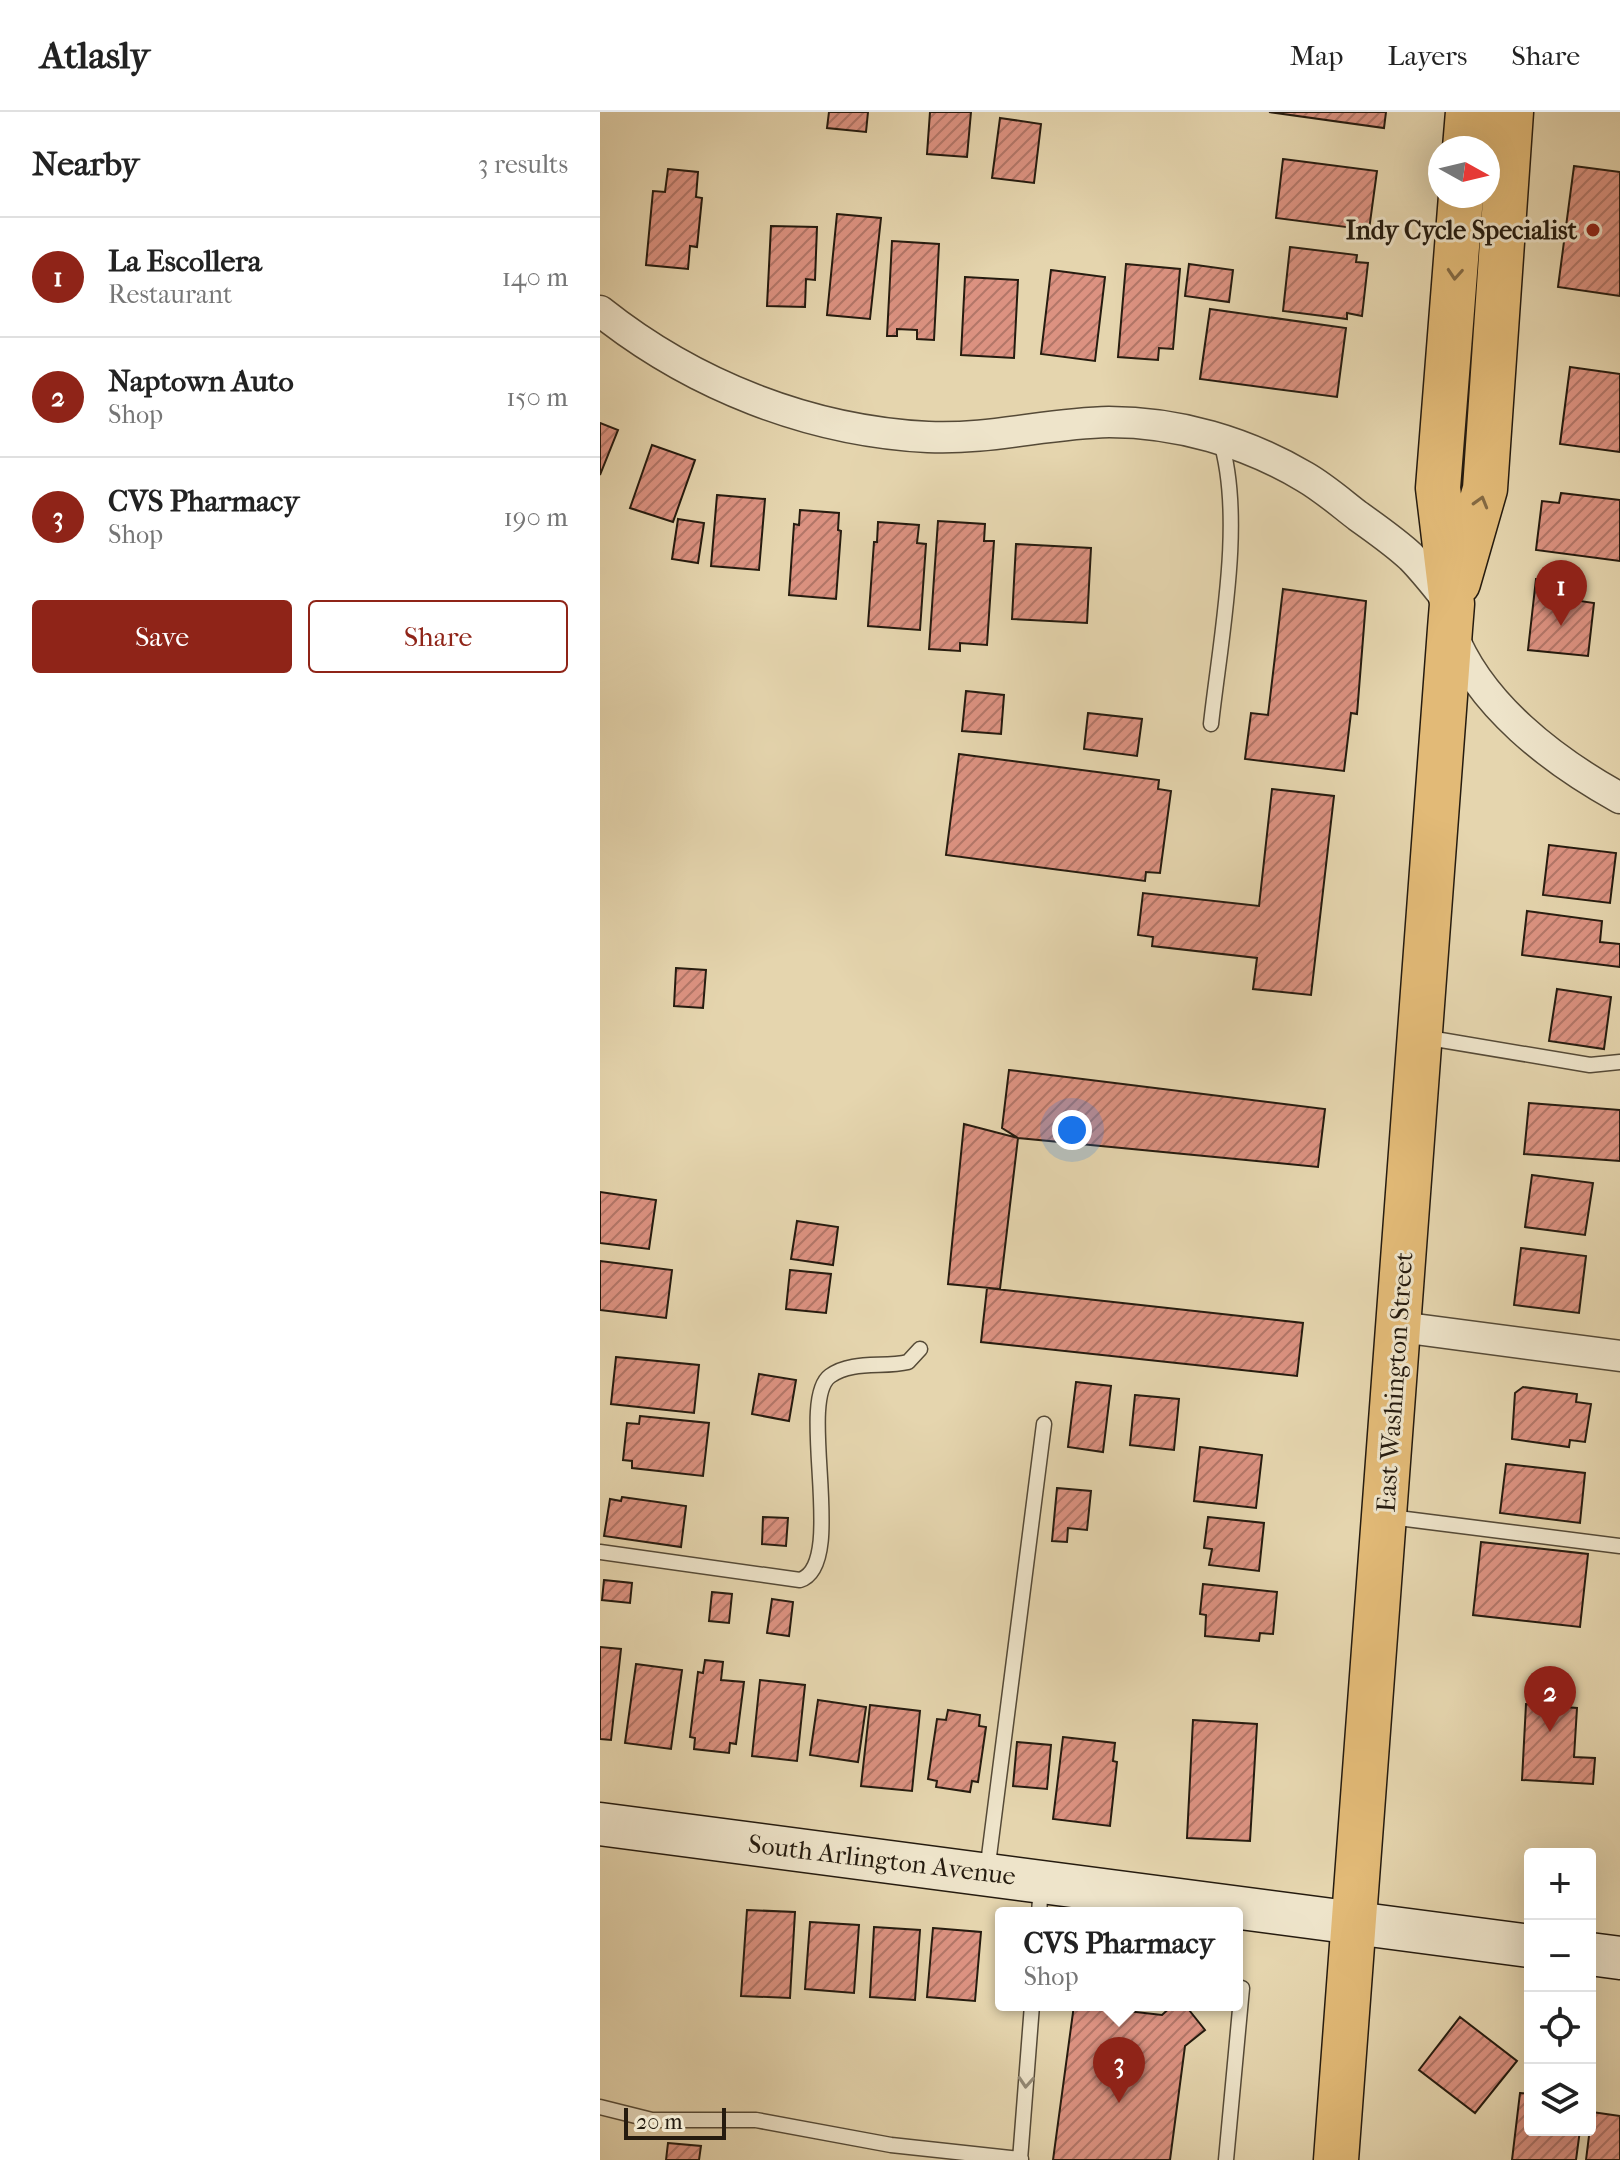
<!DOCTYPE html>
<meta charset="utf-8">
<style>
:root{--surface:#fff;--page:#f2f2f2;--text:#222;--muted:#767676;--line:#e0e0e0;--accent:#8f2418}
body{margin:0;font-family:"IM FELL French Canon",serif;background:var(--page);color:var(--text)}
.controls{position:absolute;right:24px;bottom:24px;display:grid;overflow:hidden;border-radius:8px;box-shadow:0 8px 32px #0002}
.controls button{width:72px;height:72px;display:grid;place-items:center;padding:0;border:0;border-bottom:2px solid var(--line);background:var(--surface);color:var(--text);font:40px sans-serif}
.compass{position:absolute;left:828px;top:24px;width:72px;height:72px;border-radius:50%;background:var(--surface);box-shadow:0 8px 32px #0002;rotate:98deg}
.scale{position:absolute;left:24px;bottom:20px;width:102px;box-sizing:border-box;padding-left:8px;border:4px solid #251b0f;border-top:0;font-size:22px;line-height:28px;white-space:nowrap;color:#251b0f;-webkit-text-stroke:6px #eee4ca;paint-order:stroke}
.you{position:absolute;left:472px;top:1018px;width:28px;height:28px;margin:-20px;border:6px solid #fff;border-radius:50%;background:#1a73e8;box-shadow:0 0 0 12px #1a73e833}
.badge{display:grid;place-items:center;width:52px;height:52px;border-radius:50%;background:var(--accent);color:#fff;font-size:26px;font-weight:700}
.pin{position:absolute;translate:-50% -66px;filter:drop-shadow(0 2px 4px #0008)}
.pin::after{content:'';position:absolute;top:42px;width:28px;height:24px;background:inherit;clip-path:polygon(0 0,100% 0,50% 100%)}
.popup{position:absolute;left:395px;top:1795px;width:248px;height:104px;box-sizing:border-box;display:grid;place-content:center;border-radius:8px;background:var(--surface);filter:drop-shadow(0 2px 6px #0005);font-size:26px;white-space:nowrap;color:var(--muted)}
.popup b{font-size:30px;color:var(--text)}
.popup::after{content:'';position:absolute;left:50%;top:100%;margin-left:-16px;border:16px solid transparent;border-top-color:var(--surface)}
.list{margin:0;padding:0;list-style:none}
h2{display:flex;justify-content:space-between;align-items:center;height:104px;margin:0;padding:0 32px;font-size:34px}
h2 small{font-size:26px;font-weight:400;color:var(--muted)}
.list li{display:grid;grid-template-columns:52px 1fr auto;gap:24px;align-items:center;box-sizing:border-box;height:120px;padding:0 32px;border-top:2px solid var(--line)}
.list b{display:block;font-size:30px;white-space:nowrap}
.list p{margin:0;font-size:26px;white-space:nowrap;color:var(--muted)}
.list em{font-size:26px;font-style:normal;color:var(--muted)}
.actions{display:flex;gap:16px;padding:24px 32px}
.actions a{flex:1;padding:18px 0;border:2px solid var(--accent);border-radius:8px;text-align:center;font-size:28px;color:var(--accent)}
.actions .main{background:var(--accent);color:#fff}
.icon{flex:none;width:44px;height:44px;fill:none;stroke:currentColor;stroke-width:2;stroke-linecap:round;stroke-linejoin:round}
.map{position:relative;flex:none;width:1020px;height:2048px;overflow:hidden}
header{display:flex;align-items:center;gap:48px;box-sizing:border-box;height:112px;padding:0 40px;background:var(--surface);border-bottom:2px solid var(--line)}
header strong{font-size:38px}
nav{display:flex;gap:44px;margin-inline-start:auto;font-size:28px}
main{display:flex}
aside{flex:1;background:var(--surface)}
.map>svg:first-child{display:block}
.building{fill:url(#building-hatch);stroke:#251b0f;stroke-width:2}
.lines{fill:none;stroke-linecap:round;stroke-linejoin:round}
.service-casing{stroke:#554a37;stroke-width:17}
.minor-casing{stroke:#554a37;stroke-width:33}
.secondary-casing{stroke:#251b0f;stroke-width:45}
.primary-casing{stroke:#251b0f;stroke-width:47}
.service{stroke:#eee4ca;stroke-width:14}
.minor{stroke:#eee4ca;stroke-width:30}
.secondary{stroke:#eee4ca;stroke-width:42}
.primary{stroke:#e2ba77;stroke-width:44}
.oneway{stroke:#846a43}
.oneway2{stroke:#948a76}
.poi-dot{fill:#8f2418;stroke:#eee4ca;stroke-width:3}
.labels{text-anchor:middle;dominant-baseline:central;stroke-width:6;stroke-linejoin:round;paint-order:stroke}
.poi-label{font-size:26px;font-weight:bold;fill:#251b0f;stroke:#eee4ca;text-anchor:end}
.street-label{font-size:26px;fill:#251b0f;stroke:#eee4ca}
</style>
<header>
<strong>Atlasly</strong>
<nav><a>Map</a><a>Layers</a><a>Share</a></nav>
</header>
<main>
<aside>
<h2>Nearby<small>3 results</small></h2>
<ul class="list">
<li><span class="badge">1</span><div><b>La Escollera</b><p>Restaurant</p></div><em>140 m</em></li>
<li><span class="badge">2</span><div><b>Naptown Auto</b><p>Shop</p></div><em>150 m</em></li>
<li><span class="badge">3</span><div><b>CVS Pharmacy</b><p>Shop</p></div><em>190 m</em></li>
</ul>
<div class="actions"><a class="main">Save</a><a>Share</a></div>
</aside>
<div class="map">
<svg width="1020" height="2048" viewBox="0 0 1020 2048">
<defs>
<pattern id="building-hatch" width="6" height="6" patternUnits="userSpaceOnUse" patternTransform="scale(2)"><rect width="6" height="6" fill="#dc9281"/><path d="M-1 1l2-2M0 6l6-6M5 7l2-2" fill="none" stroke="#b27668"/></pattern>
</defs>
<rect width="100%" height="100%" fill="#e5d5ae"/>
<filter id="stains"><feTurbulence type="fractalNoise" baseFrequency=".0025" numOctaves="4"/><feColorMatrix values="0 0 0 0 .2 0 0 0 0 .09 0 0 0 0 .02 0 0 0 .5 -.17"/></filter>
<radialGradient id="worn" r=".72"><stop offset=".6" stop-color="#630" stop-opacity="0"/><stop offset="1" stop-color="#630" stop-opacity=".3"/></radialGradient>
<!-- building -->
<path class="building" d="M229,0h39l-2,20 -39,-4z
M330,0h41l-4,45 -40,-3z
M669,0h117l-2,16z
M400,6l41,6 -7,59 -42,-5z
M683,47l94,12 -8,59 -93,-12z
M974,54l46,6v124l-62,-9z
M68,57l30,3 -2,25 6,1 -5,49 -7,-1 -2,23 -42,-4 7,-74 12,1z
M237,102l44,4 -11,101 -43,-4z
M171,114l46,1 -2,53 -9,-1 -1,28 -38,-1z
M292,129l47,3 -5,96 -17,-1v-9l-20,-1v7h-10z
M690,135l67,8 -1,7 12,1 -6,53 -15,-3v6l-64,-8z
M526,152l54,5 -7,80 -14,-1 -1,12 -40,-3z
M589,152l44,6 -4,32 -44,-6z
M451,158l54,7 -10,84 -54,-7z
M365,165l53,3 -4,78 -53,-3z
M610,197l136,19 -9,69 -137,-18z
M970,255l50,7v78l-60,-8z
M0,311l18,7 -18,45z
M52,333l43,15 -22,62 -43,-14z
M961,381l59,7v61l-84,-11 6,-49 17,2z
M117,383l48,4 -6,71 -48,-4z
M200,398l39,3 -1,17 3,1 -5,68 -47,-4 5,-71 5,1z
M78,407l26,4 -6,40 -26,-4z
M338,409l47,3 -1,17h10l-7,104 -27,-2v8l-31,-2z
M278,410l41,3 -2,18 9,1 -6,86 -52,-4 6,-84h3z
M416,432l75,4 -4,75 -75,-4z
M936,467l39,4 -2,17 21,3 -6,53 -60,-6z
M683,477l83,12 -9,113 -6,-1 -7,58 -99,-12 6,-46 17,2z
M366,579l38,4 -3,39 -39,-3z
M488,601l54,6 -5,37 -53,-7z
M359,642l200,26 -1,9 13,2 -11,82 -14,-1 -1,9 -199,-26z
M672,677l62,7 -23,199 -58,-6 4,-31 -105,-12 1,-9 -15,-2 5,-42 116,13z
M949,733l67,8 -6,50 -67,-8z
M927,799l75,10 -2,21 20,2v23l-98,-12z
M76,856l30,2 -3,38 -29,-2z
M957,877l54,8 -7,52 -55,-8z
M409,958l316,39 -7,58 -300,-29 -16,-10z
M929,991l91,7v51l-96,-7z
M364,1012l54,14 -18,151 -52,-5z
M932,1063l61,8 -8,52 -60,-8z
M0,1080l56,8 -7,49 -49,-6z
M197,1109l41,6 -5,38 -42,-6z
M921,1136l65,8 -7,57 -65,-8z
M0,1149l72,9 -6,48 -66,-8z
M190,1158l41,4 -5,39 -40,-4z
M387,1176l316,35 -6,53 -316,-34z
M16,1245l83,8 -5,48 -83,-9z
M159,1262l37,6 -7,41 -37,-7z
M476,1270l35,4 -8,66 -35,-5z
M923,1275l54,7 -1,8 15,2 -6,38 -15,-2 -1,7 -57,-8 3,-46z
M535,1283l44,4 -5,51 -44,-5z
M40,1304l69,7 -6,53 -71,-8v-7l-9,-1 4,-37 12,1z
M600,1335l62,8 -6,53 -62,-7z
M906,1352l79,9 -5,50 -80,-10z
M457,1376l34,3 -4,39 -19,-2 -1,14 -15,-1z
M22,1385l64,9 -5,41 -77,-11 6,-37 11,2z
M163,1405l25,1 -2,28 -24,-2z
M608,1405l56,6 -5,48 -50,-6 3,-16 -8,-1z
M881,1430l107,12 -8,73 -107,-12z
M4,1468l28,3 -2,20 -28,-3z
M603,1472l74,8 -4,42 -13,-1 -1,8 -54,-5 1,-21 -6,-1z
M112,1480l20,2 -3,29 -20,-2z
M172,1487l21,3 -4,34 -22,-3z
M0,1535l21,2 -10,91 -11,-1z
M105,1548l18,2 -2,18 23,2 -8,62 -6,-1 -1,10 -35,-4 1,-11 -5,-1 8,-65 5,1z
M36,1552l46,6 -11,79 -46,-6z
M160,1568l45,5 -8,76 -45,-5z
M218,1588l48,7 -8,55 -48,-7z
M926,1592l51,4 -3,49 21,1 -2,26 -71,-4z
M270,1593l50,6 -8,80 -51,-5z
M348,1598l32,5 -1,11 7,1 -8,55 -6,-1 -2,11 -34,-5 1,-6 -9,-2 9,-60 9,1z
M593,1608l64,4 -7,117 -63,-3z
M463,1625l52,6 -2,18 4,1 -7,64 -57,-7z
M417,1630l34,3 -4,44 -34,-3z
M147,1798l48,2 -5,86 -49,-2z
M210,1810l49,3 -5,68 -49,-4z
M274,1815l46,3 -5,70 -45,-3z
M333,1816l48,4 -6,69 -48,-4z
M474,1893l88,10 11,-10h12l20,25 -20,16 -15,114h-117z
M860,1905l57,44 -42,52 -56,-43z
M920,1981l10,1v36h50l-4,30h-64z
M992,2000l28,4v44h-34z
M68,2031l33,3 -2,14h-33z"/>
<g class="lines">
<defs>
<path id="service" d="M611,612c9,-83 34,-206 9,-285
M823,925l167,28 30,-3
M790,1405l230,29
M0,1440l200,28c48,-15 -4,-179 30,-204 22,-16 53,-8 78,-14l12,-13
M387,1760l57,-448
M439,1801l2,-27
M0,1995l52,13h104l135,25 130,14
M420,2048l12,-155
M626,2048l16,-172 -5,-1"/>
<path id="minor" d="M0,199c93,74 209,120 328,126 62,3 120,-14 181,-15 69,0 137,20 196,55 19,11 36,26 53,39 18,13 37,26 53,41 14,14 26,30 39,46
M851,519c28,74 102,130 169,167
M800,1215l220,29"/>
<path id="secondary" d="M0,1712l930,122
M990,1842l30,4"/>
<path id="primary" d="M865,36l3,-36
M858,471l27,-94 26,-377
M736,2048l114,-1531 2,-25 -14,-116 23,-292"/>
</defs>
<!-- service casing -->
<use href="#service" class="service-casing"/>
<!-- minor casing -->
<use href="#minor" class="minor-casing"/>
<!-- secondary casing -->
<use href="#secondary" class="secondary-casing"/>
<!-- primary casing -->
<use href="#primary" class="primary-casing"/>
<!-- service -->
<use href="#service" class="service"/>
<!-- minor -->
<use href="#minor" class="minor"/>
<!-- secondary -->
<use href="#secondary" class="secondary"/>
<!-- primary -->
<use href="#primary" class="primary"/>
</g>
<!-- one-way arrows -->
<defs><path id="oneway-chevron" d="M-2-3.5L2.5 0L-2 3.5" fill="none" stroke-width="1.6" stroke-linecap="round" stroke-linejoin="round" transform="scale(2)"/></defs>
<g class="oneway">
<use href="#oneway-chevron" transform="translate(855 162) rotate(94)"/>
<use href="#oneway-chevron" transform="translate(881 390) rotate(-74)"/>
</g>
<use class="oneway2" href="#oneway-chevron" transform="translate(426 1970) rotate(94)"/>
<!-- markers -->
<circle class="poi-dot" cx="993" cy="118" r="8"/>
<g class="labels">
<!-- poi labels -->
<g class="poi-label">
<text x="977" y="118">Indy Cycle Specialist</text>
</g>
<!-- street labels -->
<g class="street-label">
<text transform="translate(795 1270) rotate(-86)">East Washington Street</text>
<text transform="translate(282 1748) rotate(7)">South Arlington Avenue</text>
</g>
</g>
<rect width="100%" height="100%" filter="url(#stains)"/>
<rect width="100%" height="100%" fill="url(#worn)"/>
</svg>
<div class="controls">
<button>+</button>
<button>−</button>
<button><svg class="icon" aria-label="locate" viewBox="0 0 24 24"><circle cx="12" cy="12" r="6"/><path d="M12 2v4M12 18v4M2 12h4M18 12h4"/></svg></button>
<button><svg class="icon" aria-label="layers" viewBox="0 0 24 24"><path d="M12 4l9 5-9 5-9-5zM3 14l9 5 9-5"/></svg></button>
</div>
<svg class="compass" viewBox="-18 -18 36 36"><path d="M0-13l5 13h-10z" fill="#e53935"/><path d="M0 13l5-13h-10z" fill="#767676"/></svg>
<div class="scale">20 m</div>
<div class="you"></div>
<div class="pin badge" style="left:961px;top:514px">1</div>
<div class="pin badge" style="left:950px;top:1620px">2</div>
<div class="pin badge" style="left:519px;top:1991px">3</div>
<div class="popup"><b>CVS Pharmacy</b>Shop</div>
</div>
</main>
